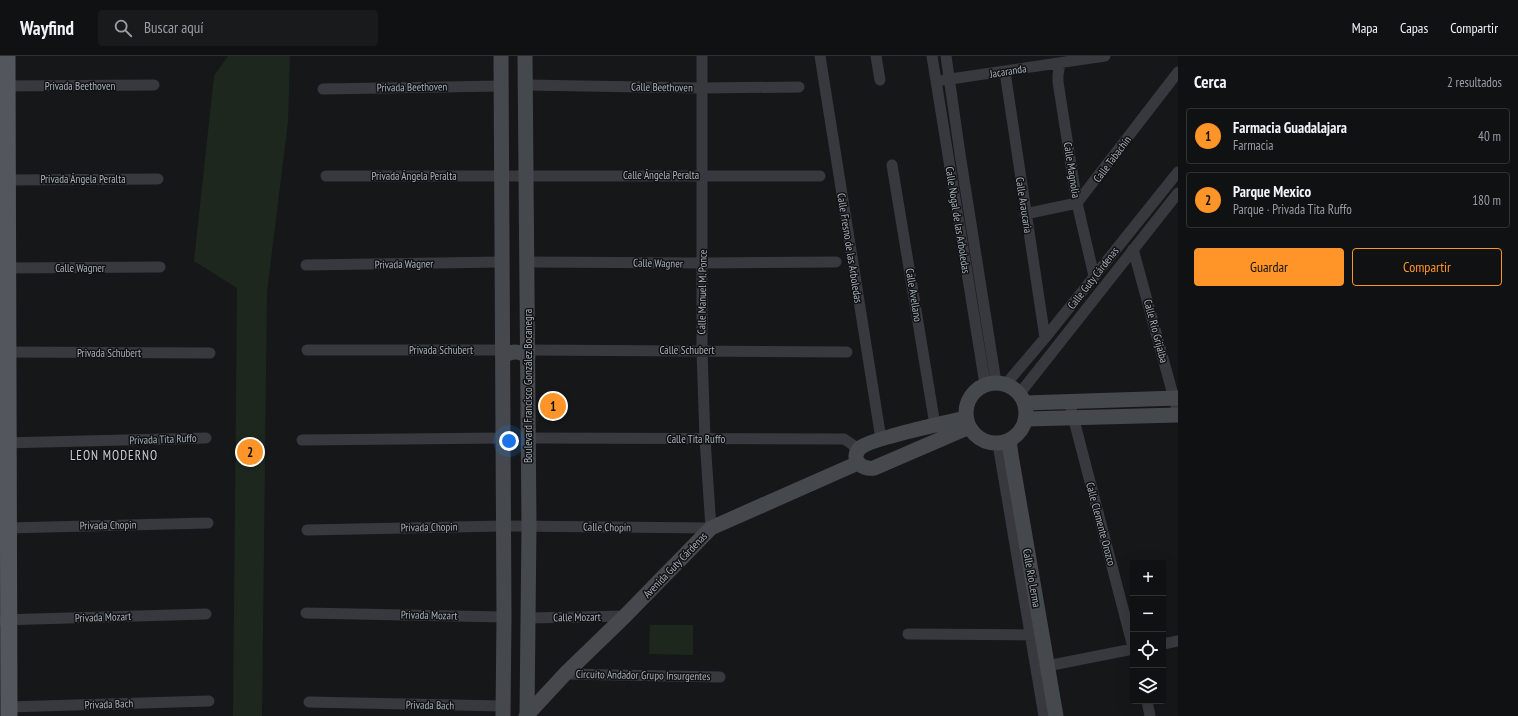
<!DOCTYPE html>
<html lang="es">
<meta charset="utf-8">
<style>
:root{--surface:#101113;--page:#191a1c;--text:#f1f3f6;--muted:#9c9da0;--line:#303133;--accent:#ff9428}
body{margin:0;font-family:"PT Sans Narrow",sans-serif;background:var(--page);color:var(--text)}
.controls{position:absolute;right:12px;bottom:12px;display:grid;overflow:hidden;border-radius:4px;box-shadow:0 4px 16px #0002}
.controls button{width:36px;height:36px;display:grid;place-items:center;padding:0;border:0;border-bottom:1px solid var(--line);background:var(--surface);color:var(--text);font:20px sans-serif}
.you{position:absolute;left:509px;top:385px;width:14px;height:14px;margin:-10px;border:3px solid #fff;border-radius:50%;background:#1a73e8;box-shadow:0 0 0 6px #1a73e833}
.badge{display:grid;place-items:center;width:26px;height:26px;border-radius:50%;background:var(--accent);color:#111;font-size:13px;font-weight:700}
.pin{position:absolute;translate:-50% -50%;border:2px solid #fff;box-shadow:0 1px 4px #0006}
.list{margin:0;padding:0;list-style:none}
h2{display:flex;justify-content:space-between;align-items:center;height:52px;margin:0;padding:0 16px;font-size:17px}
h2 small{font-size:13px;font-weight:400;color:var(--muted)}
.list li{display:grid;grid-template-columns:26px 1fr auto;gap:12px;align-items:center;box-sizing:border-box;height:56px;margin:0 8px 8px;padding:0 8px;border:1px solid var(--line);border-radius:4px}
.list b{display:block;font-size:15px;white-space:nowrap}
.list p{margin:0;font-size:13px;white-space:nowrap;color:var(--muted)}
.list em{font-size:13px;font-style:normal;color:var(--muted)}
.actions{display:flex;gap:8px;padding:12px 16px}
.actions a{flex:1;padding:9px 0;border:1px solid var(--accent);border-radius:4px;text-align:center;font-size:14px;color:var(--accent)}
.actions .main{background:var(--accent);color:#111}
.icon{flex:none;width:22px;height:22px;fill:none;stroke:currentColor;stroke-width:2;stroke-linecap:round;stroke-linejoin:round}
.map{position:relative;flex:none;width:1178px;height:660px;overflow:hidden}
header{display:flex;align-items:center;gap:24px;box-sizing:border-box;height:56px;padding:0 20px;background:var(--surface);border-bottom:1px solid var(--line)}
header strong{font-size:19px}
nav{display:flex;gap:22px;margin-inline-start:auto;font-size:14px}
.search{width:280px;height:36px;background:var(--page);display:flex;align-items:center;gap:10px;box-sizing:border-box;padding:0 14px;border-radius:4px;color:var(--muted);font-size:15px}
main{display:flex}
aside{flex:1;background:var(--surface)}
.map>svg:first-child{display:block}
.green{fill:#1e271e}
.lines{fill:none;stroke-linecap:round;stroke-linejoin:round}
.street{stroke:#37393e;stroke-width:11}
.secondary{stroke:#45494e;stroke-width:15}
.primary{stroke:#53575d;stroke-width:17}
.labels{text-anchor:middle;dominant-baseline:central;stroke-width:3;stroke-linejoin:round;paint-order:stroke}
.street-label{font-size:11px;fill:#a8b0ba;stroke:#111214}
.quarter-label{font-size:13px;letter-spacing:1px;fill:#c9ced5;stroke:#111214}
</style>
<header>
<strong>Wayfind</strong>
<div class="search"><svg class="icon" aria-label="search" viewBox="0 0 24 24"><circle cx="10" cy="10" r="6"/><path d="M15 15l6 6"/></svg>Buscar aquí</div>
<nav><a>Mapa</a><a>Capas</a><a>Compartir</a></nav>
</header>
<main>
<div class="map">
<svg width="1178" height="660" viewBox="0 0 1178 660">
<rect width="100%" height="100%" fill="#161719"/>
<!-- green -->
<path class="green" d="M228,0h62l-2,66 -21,170 -5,424h-29l4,-428 -43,-27 20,-185z
M650,569h43v30l-44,-1z"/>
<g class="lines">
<!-- street -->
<path class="street" d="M820,0l61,383
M876,0l4,24
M932,0l53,328
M946,0l14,98 36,228
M1060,7l-2,12v7l19,121 17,73
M1005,16l40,266
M944,24l161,-24
M525,29l177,3 97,-1
M1,30l153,-1
M323,33l178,-3
M892,109l43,260
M326,120h494
M7,124l151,-1
M1025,158l52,-11 101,-131
M1133,193l45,164
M527,206l176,1 133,-1
M306,209l195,-3
M3,212l157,-1
M307,294h196
M528,294l319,2
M3,296l207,1
M1006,328l39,-46 133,-166
M1020,337l158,-200
M1069,345l64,246
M528,382l316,1 9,6 4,7
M302,384l201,-2
M3,387l203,-5
M998,388l46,272
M8,472l200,-5
M307,474l196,-4 208,2 -6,-89 -3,-88v-295
M306,557l198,4
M528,562l97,-2
M0,564l206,-6
M908,578l129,1
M1163,588l15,-3
M1047,610l86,-17
M565,618l155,3
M1147,645l3,15
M309,646l194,4
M8,651l201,-6"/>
<!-- secondary -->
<path class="secondary" d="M501,0l3,561 -1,99
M525,0l4,470 -2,190
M503,300c9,-5 16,-6 25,1
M966 357a30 30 0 1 1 60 0a30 30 0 1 1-60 0Z
M1025,347l153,-5
M966,362c-18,4 -97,21 -106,30 -10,10 0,22 14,20l95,-41
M1026,363l152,-4
M1009,384l2,15 45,261
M526,660l39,-42 60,-58 86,-88 147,-65"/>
<!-- primary -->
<path class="primary" d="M7,0l2,660"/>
</g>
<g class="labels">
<!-- street labels -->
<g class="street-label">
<text transform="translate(1008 15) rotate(-9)">Jacaranda</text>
<text x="80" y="30">Privada Beethoven</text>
<text transform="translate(412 31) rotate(-1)">Privada Beethoven</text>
<text transform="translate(662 31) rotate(1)">Calle Beethoven</text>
<text transform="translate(1112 103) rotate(-53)">Calle Tabachín</text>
<text transform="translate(1072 114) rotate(81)">Calle Magnolia</text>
<text x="661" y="119">Calle Ángela Peralta</text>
<text x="414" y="120">Privada Ángela Peralta</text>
<text x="83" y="123">Privada Ángela Peralta</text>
<text transform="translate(1024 149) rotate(81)">Calle Araucaria</text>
<text transform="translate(958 164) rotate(81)">Calle Nogal de las Arboledas</text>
<text transform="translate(850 192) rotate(81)">Calle Fresno de las Arboledas</text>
<text transform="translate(658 207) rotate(1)">Calle Wagner</text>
<text transform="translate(404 208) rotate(-1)">Privada Wagner</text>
<text x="80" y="212">Calle Wagner</text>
<text transform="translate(1093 222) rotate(-52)">Calle Guty Cárdenas</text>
<text transform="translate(702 236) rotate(-89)">Calle Manuel M. Ponce</text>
<text transform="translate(914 239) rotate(81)">Calle Avellano</text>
<text transform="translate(1156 275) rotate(75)">Calle Río Grijalba</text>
<text x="441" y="294">Privada Schubert</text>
<text x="687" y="294">Calle Schubert</text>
<text x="109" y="297">Privada Schubert</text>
<text transform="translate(528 330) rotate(-90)">Boulevard Francisco González Bocanegra</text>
<text transform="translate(163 383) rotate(-2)">Privada Tita Ruffo</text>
<text x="696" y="383">Calle Tita Ruffo</text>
<text transform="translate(1101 468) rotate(75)">Calle Clemente Orozco</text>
<text transform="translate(108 469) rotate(-1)">Privada Chopin</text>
<text transform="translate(429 471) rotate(-1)">Privada Chopin</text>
<text transform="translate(607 471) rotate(1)">Calle Chopin</text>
<text transform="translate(675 509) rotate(-46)">Avenida Guty Cárdenas</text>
<text transform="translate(1032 522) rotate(80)">Calle Río Lerma</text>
<text transform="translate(429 559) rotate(1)">Privada Mozart</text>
<text transform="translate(103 561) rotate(-2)">Privada Mozart</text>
<text transform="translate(577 561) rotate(-1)">Calle Mozart</text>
<text transform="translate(643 619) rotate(1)">Circuito Andador Grupo Insurgentes</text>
<text transform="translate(109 648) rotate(-2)">Privada Bach</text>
<text transform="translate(430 649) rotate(1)">Privada Bach</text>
</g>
<!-- quarter labels -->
<g class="quarter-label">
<text x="114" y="399">LEON MODERNO</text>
</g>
</g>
</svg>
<div class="controls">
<button>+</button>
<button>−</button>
<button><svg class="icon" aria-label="locate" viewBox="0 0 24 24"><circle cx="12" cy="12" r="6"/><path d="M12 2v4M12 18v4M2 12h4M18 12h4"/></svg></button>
<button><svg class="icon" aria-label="layers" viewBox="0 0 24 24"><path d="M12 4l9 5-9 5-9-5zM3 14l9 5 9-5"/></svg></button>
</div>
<div class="you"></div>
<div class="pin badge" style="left:553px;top:350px">1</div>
<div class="pin badge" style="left:250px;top:396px">2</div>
</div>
<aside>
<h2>Cerca<small>2 resultados</small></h2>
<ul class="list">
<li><span class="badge">1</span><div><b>Farmacia Guadalajara</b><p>Farmacia</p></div><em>40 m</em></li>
<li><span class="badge">2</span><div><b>Parque Mexico</b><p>Parque · Privada Tita Ruffo</p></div><em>180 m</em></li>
</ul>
<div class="actions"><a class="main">Guardar</a><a>Compartir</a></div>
</aside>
</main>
